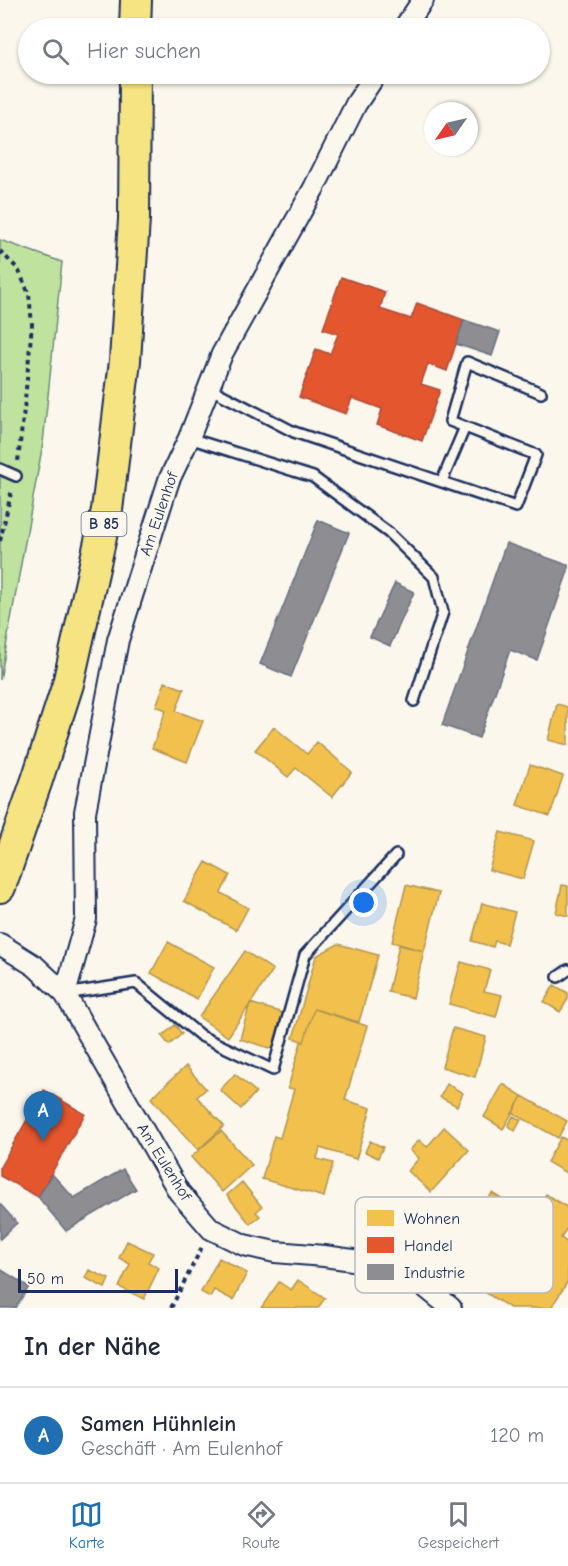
<!DOCTYPE html>
<html lang="de">
<meta charset="utf-8">
<style>
:root{--surface:#fff;--page:#f6f6f7;--text:#1f2937;--muted:#747a83;--line:#e0e1e3;--accent:#1f6fb2}
body{margin:0;font-family:"Comic Neue",sans-serif;background:var(--page);color:var(--text)}
.compass{position:absolute;left:424px;top:102px;width:54px;height:54px;border-radius:50%;background:var(--surface);box-shadow:0 2px 4px #0004;rotate:236deg}
.scale{position:absolute;left:18px;bottom:15px;width:160px;box-sizing:border-box;padding-left:6px;border:3px solid #1b2f5e;border-top:0;font-size:16px;line-height:21px;white-space:nowrap;color:#1b2f5e;-webkit-text-stroke:4px #fbf7ec;paint-order:stroke}
.you{position:absolute;left:364px;top:903px;width:21px;height:21px;margin:-15px;border:4px solid #fff;border-radius:50%;background:#1a73e8;box-shadow:0 0 0 9px #1a73e833}
.badge{display:grid;place-items:center;width:39px;height:39px;border-radius:50%;background:var(--accent);color:#fff;font-size:20px;font-weight:700}
.pin{position:absolute;translate:-50% -50px;filter:drop-shadow(0 2px 3px #0008)}
.pin::after{content:'';position:absolute;top:32px;width:21px;height:18px;background:inherit;clip-path:polygon(0 0,100% 0,50% 100%)}
.list{margin:0;padding:0;list-style:none}
h2{display:flex;justify-content:space-between;align-items:center;height:78px;margin:0;padding:0 24px;font-size:26px}
h2 small{font-size:20px;font-weight:400;color:var(--muted)}
.list li{display:grid;grid-template-columns:39px 1fr auto;gap:18px;align-items:center;box-sizing:border-box;height:96px;padding:0 24px;border-top:2px solid var(--line)}
.list b{display:block;font-size:22px;white-space:nowrap}
.list p{margin:0;font-size:20px;white-space:nowrap;color:var(--muted)}
.list em{font-size:20px;font-style:normal;color:var(--muted)}
.icon{flex:none;width:33px;height:33px;fill:none;stroke:currentColor;stroke-width:2;stroke-linecap:round;stroke-linejoin:round}
.map{position:relative;flex:none;width:568px;height:1308px;overflow:hidden}
.search{position:absolute;background:var(--surface);box-shadow:0 2px 4px #0004;left:18px;right:18px;top:18px;height:66px;display:flex;align-items:center;gap:15px;box-sizing:border-box;padding:0 21px;border-radius:33px;color:var(--muted);font-size:22px}
.sheet{height:174px;background:var(--surface)}
nav{display:flex;justify-content:space-around;align-items:center;box-sizing:border-box;height:84px;border-top:2px solid var(--line);background:var(--surface);font-size:16px;color:var(--muted)}
nav a{display:grid;justify-items:center;gap:3px}
nav .on{color:var(--accent)}
.map>svg:first-child{display:block}
.green{fill:#bfe39e;stroke:#6d897e;stroke-width:1.5}
.homes{fill:#f2c14e;stroke:#b29553;stroke-width:1.5}
.shops{fill:#e4572e;stroke:#a84b3c;stroke-width:1.5}
.industry{fill:#8d8d92;stroke:#6b7182;stroke-width:1.5}
.lines{fill:none;stroke-linecap:round;stroke-linejoin:round}
.service-casing{stroke:#1b2f5e;stroke-width:14}
.minor-casing{stroke:#1b2f5e;stroke-width:24}
.primary-casing{stroke:#1b2f5e;stroke-width:34}
.path{stroke:#1b2f5e;stroke-width:4;stroke-dasharray:4.5 4.5;stroke-linecap:butt}
.service{stroke:#fbf7ec;stroke-width:9}
.minor{stroke:#fbf7ec;stroke-width:20}
.primary{stroke:#f6e381;stroke-width:30}
.labels{text-anchor:middle;dominant-baseline:central;stroke-width:6;stroke-linejoin:round;paint-order:stroke}
.shield{fill:#fbf7ec;stroke:#5e6b89;stroke-width:1.5}
.shield-label{font-size:15px;font-weight:bold;fill:#1b2f5e}
.street-label{font-size:16px;fill:#1b2f5e;stroke:#fbf7ec}
.key{fill:#fbf7ec;stroke:#b8bbc1;stroke-width:1.5}
.key-label{font-size:16px;fill:#1b2f5e}
</style>
<div class="map">
<svg width="568" height="1308" viewBox="0 0 568 1308">
<rect width="100%" height="100%" fill="#fbf7ec"/>
<filter id="ink" filterUnits="userSpaceOnUse"><feTurbulence type="fractalNoise" baseFrequency=".0167" numOctaves="2"/><feDisplacementMap in="SourceGraphic" scale="12" xChannelSelector="R" yChannelSelector="G"/><feConvolveMatrix kernelMatrix="1 2 1 2 8 2 1 2 1" color-interpolation-filters="sRGB"/></filter>
<g filter="url(#ink)">
<!-- green -->
<path class="green" d="M0,240l62,22 -19,181 -43,237z"/>
<!-- homes -->
<path class="homes" d="M165,682l19,7 -8,22 27,10 -16,41 -35,-14 14,-38 -10,-4z
M557,704l11,3v38l-20,-5z
M274,727l33,27 10,-12 35,30 -20,25 -36,-29 -8,9 -33,-27z
M530,765l33,11 -13,40 -33,-11z
M500,832l34,9 -11,38 -34,-9z
M206,862l24,13 -9,18 27,15 -12,22 -52,-29z
M406,885l33,8 -15,58 -32,-9z
M562,885l6,1v30l-12,-3z
M482,903l33,9 -9,32 -11,-3 -2,6 -21,-6z
M168,942l46,25 -17,32 -46,-26z
M338,944l40,11 -19,67 -45,-13 -10,33 -11,-4 23,-82z
M399,945l25,6 -11,47 -25,-6z
M245,951l28,19 -45,67 -29,-20z
M461,962l29,8 -6,21 18,4 -6,22 -47,-13z
M554,985l14,8v6l-8,13 -16,-10z
M250,1003l40,12 -11,36 -39,-12z
M314,1009l53,17 -22,74 26,8 -15,51 -36,-11 -3,11 16,4 -9,34 -62,-18 12,-43 6,2 14,-49 -6,-1 13,-46h3z
M175,1025l7,9 -13,11 -7,-9z
M453,1028l33,9 -11,40 -33,-10z
M186,1066l20,23 -9,8 27,29 -26,24 -47,-52z
M235,1074l21,18 -15,17 -21,-19z
M447,1084l16,9 -6,13 -17,-9z
M503,1084l19,12 -19,33 -19,-12z
M522,1096l45,25 -9,17 -45,-25z
M513,1116l8,4 -6,11 -7,-5z
M444,1127l25,23 -38,42 -23,-21 11,-13 -9,-8 9,-10 8,7z
M221,1131l31,34 -30,27 -31,-35z
M561,1137l7,4v33l-21,-12z
M370,1141l13,6 -5,11 -13,-6z
M242,1182l20,25 -6,5 4,4 -10,8 -23,-29z
M492,1193l39,25 15,-24 22,14v18l-7,12 7,5v38l-17,27h-41l-51,-32 20,-32 -13,-9z
M127,1241l26,12 -5,9 11,6 -15,31 -25,-12 11,-23 -11,-6z
M219,1258l28,15 -14,27 -19,-10 -4,7 -9,-5z
M89,1270l20,9 -4,9 -20,-10z
M298,1280l27,18 -7,10h-57l18,-26 12,8z"/>
<!-- shops -->
<path class="shops" d="M341,277l44,15 -5,17 31,10 6,-16 47,17 -17,51 -19,-7 -7,20 19,6 -18,51 -45,-16 5,-16 -30,-11 -6,16 -47,-17 17,-48 14,5 8,-20 -15,-5z
M44,1090l41,24 -47,83 -38,-21v-9z"/>
<!-- industry -->
<path class="industry" d="M464,320l36,12 -8,24 -36,-12z
M318,520l31,13 -58,144 -31,-13z
M506,543l62,22v6l-31,89 -27,-10 -31,88 -37,-13z
M395,583l19,9 -24,54 -20,-9z
M123,1169l13,20 -70,42 -28,-34 14,-23 22,24z
M0,1204l17,19 -17,16z
M0,1269l29,18 -14,21h-15z"/>
<g class="lines">
<defs>
<path id="service" d="M209,388l85,44 222,75 20,-52 -86,-34 17,-59 74,31
M189,438l124,39 76,56 45,44 9,35 -29,89
M0,469l16,7
M442,481l23,-54
M558,977l10,-7
M65,994l71,-11 65,53 72,34 32,-115 91,-100"/>
<path id="minor" d="M404,28l19,-28
M0,944l35,22 30,28 114,198 32,37 33,16 31,7 49,4 36,5 37,11 27,14 27,22
M65,994l21,-75 -1,-107 33,-172 51,-160 20,-42 33,-84 92,-166 42,-84 20,-30"/>
<path id="primary" d="M135,28l1,-28
M0,887l37,-107 31,-96 39,-174 18,-149 9,-142 1,-145"/>
</defs>
<!-- service casing -->
<use href="#service" class="service-casing"/>
<!-- minor casing -->
<use href="#minor" class="minor-casing"/>
<!-- primary casing -->
<use href="#primary" class="primary-casing"/>
<!-- path -->
<path class="path" d="M0,251l18,18 11,25 3,30 -7,76 -7,61
M0,541l12,-52
M171,1308l31,-61"/>
<!-- service -->
<use href="#service" class="service"/>
<!-- minor -->
<use href="#minor" class="minor"/>
<!-- primary -->
<use href="#primary" class="primary"/>
</g>
</g>
<g class="labels">
<!-- shield labels -->
<rect class="shield" x="81.5" y="512" width="45" height="24" rx="4.5"/>
<g class="shield-label">
<text x="104" y="524">B 85</text>
</g>
<!-- street labels -->
<g class="street-label">
<text transform="translate(159 514) rotate(-71)">Am Eulenhof</text>
<text transform="translate(164 1162) rotate(58)">Am Eulenhof</text>
</g>
</g>
<!-- legend -->
<rect x="355" y="1197" width="198" height="96" rx="9" class="key"/>
<rect x="367" y="1210" width="27" height="16" fill="#f2c14e"/>
<rect x="367" y="1237" width="27" height="16" fill="#e4572e"/>
<rect x="367" y="1264" width="27" height="16" fill="#8d8d92"/>
<g class="key-label">
<text x="404" y="1224">Wohnen</text>
<text x="404" y="1251">Handel</text>
<text x="404" y="1278">Industrie</text>
</g>
</svg>
<svg class="compass" viewBox="-18 -18 36 36"><path d="M0-13l5 13h-10z" fill="#e53935"/><path d="M0 13l5-13h-10z" fill="#747a83"/></svg>
<div class="scale">50 m</div>
<div class="you"></div>
<div class="pin badge" style="left:43px;top:1141px">A</div>
<div class="search"><svg class="icon" aria-label="search" viewBox="0 0 24 24"><circle cx="10" cy="10" r="6"/><path d="M15 15l6 6"/></svg>Hier suchen</div>
</div>
<section class="sheet">
<h2>In der Nähe<small></small></h2>
<ul class="list">
<li><span class="badge">A</span><div><b>Samen Hühnlein</b><p>Geschäft · Am Eulenhof</p></div><em>120 m</em></li>
</ul>
</section>
<nav>
<a class="on"><svg class="icon" aria-label="map" viewBox="0 0 24 24"><path d="M3 6l6-2 6 2 6-2v14l-6 2-6-2-6 2zM9 4v14M15 6v14"/></svg>Karte</a>
<a><svg class="icon" aria-label="directions" viewBox="0 0 24 24"><path d="M12 3l9 9-9 9-9-9zM9 14v-3h6M13 9l2 2-2 2"/></svg>Route</a>
<a><svg class="icon" aria-label="saved" viewBox="0 0 24 24"><path d="M7 4h10v16l-5-4-5 4z"/></svg>Gespeichert</a>
</nav>
